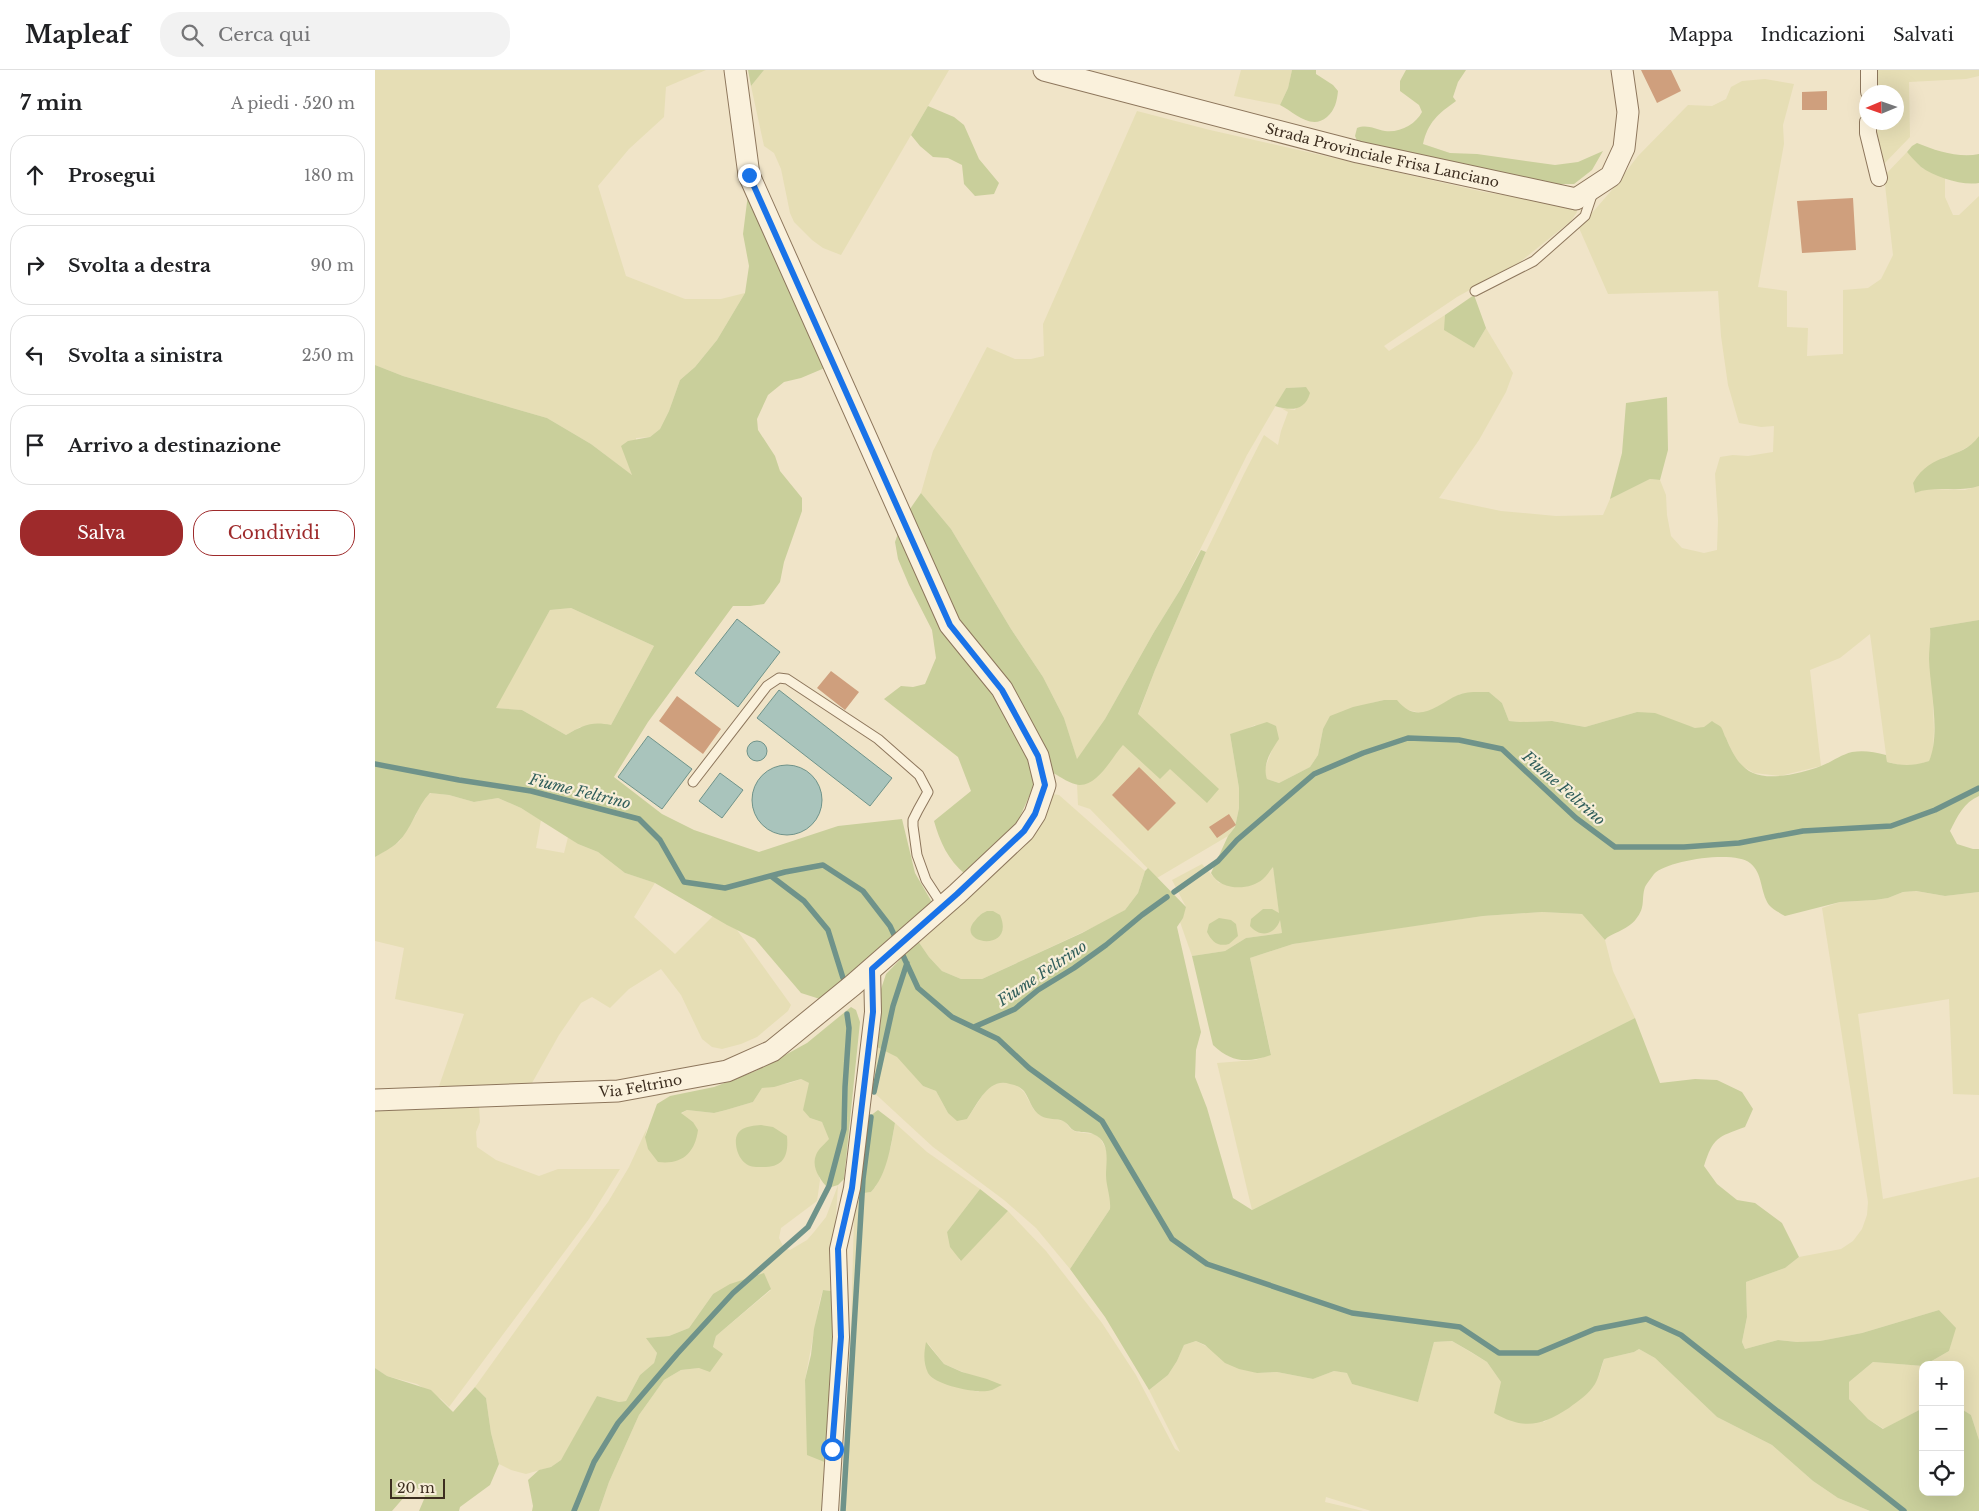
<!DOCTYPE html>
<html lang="it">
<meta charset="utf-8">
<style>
:root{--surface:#fff;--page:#f2f2f2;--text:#202124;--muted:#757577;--line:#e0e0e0;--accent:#9e2a2b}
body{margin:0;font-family:"Libre Baskerville",serif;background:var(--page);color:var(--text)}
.controls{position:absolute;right:15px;bottom:15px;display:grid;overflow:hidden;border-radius:10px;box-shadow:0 5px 20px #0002}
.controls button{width:45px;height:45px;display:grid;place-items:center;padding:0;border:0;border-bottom:1px solid var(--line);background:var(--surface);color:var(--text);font:25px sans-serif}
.compass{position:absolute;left:1484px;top:15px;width:45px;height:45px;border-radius:50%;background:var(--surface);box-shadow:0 5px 20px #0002;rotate:268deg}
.scale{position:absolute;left:15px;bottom:12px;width:55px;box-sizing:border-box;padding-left:5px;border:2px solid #3d2e20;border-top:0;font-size:14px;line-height:18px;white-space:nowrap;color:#3d2e20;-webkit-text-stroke:4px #f7eed8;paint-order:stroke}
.stop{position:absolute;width:15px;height:15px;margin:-11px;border:4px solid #1a73e8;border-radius:50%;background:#fff}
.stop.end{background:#1a73e8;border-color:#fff;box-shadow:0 1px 5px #0008}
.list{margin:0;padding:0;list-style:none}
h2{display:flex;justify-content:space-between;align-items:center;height:65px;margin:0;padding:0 20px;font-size:21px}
h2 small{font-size:16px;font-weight:400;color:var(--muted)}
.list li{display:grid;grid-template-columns:32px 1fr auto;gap:15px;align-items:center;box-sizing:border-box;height:80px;margin:0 10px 10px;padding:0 10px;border:1px solid var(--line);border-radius:20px}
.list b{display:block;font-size:19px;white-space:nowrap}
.list em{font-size:16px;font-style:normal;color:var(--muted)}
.actions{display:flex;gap:10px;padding:15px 20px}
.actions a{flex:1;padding:11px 0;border:1px solid var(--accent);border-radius:20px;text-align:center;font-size:18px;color:var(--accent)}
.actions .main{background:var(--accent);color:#fff}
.icon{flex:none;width:28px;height:28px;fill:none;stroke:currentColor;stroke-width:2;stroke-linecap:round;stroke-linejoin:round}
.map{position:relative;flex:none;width:1604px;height:1441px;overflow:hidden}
header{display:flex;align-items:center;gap:30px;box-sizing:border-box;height:70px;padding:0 25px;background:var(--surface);border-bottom:1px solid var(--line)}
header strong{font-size:24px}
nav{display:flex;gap:28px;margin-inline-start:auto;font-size:18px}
.search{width:350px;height:45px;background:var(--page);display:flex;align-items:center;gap:12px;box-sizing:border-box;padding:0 18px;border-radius:20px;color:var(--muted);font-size:19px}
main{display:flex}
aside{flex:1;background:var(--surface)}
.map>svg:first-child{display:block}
.farmland{fill:#e6deb5;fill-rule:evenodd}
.green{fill:#c9cf9b;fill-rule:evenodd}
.water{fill:#a9c4bc;stroke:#6f938a}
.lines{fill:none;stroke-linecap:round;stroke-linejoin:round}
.stream{stroke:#6f938a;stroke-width:5.5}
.building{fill:#cf9f7d}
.service-casing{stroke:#8d765c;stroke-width:11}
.minor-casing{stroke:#8d765c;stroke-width:18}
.tertiary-casing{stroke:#8d765c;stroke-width:23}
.service{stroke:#faf1dc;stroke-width:9}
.minor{stroke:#faf1dc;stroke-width:16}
.tertiary{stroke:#faf1dc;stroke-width:21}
.route{stroke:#1a73e8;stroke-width:6}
.labels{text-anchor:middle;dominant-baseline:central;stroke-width:4.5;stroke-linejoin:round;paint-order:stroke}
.street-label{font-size:14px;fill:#3d2e20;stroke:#f7eed8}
.water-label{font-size:15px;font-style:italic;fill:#2f5d5a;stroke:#f7eed8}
</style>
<header>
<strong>Mapleaf</strong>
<div class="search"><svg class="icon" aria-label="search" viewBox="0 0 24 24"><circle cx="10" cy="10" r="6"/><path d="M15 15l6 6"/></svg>Cerca qui</div>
<nav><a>Mappa</a><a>Indicazioni</a><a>Salvati</a></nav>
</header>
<main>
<aside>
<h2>7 min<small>A piedi · 520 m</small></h2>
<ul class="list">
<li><svg class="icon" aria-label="ahead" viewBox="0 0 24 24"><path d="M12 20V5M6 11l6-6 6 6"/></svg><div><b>Prosegui</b></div><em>180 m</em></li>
<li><svg class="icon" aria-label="right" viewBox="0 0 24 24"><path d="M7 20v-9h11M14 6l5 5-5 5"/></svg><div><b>Svolta a destra</b></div><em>90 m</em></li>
<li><svg class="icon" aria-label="left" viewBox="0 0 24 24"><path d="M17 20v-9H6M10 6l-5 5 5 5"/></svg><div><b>Svolta a sinistra</b></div><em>250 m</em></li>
<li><svg class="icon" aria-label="arrive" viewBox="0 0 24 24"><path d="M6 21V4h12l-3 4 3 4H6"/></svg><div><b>Arrivo a destinazione</b></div></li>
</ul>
<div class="actions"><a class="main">Salva</a><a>Condividi</a></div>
</aside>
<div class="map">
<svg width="1604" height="1441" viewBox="0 0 1604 1441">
<rect width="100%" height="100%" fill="#f0e4c8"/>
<!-- farmland -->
<path class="farmland" d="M0,0h331l-40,17 -2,30 -35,32 -31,37 28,90 59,23h36l24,-6 -28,47 -22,27 -15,13 -11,31 -9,18 -10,8 -14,1 -3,38 -42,-32 -44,-26 -144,-42 -28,-11z
M389,0h185l-108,185 -18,-7 -11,-8 -18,-18 -4,-9 -9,-44 -7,-16 -10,-7 -13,-60z
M866,0h51l-4,18 -8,17 -46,-9z
M1497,0h107v6l-13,3 -57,3 1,55 -29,30 -10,-44 26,-1v-30h-26z
M1390,9l29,5 -11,41 1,19 -26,143 29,4v36l21,1 -1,28 36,-2v-64l25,-2 13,-9 12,-24 -9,-79 23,-24 15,16 23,10v19l8,18h6l20,-19v240l-6,8 -18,10 -13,4 -29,25 2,10 10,-4 40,1 14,-4v134l-49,8 4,102 -1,22 -4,9 -13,4h-16l-13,-3 -17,-128 -30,24 -30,12 11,96 -41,10 -26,-3 -12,-7 -7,-9 -14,-29h-26l-58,-16 -52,15 -33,-6 -32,1 -11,-1 -7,-18 -13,-11 -29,2 -30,17 -9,2 -17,-4 -20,-9 -13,3 -48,26 -5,26 -8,12 -31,16 -12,-4 -3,-8 8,-21 -17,-25 -10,5 -15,4 9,54v20l-4,19 -7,9 -71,42 -67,-69 -12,-4 -1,-21 3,1 21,-13 29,-36 25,-66 51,-118 38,-78 20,-39 14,10 3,-14 7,-19 -7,-4 14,2 11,-23 -20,1 -39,67 -67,135 -26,42 -49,87 -28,41 -13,-42 -21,-41 -32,-48 -60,-100 -30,-36 12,-42 54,-104 28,12h16l13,-3 -1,-32 94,-213 73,19 274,62 92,14 1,6 -6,9 -51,41 -63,35 -73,49 5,5 56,-36 1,5 28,28 12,-20 27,45 -7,19 -27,48 -40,58 62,13 55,5 47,-1 7,-16 40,-20 10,1 6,15 1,20 4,21 11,12 22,5 13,-3 1,-30 -3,-46 5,-17 13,-2 15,1 25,-4 1,-26 -13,1 -22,-4 -11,-38 -7,-49 -3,-45 -110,3 -29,-66 32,-37 27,-35 50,-51 24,1 14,-7 5,-12 11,-6z
M196,538l83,38 -43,79 -31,2 -14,8 -44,-25 -27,-2 55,-98z
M56,723l18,2 25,7 24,-4 23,10 20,12 -5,28 28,5 4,-16 10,7 20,8 27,21 30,10 -21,34 41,37 38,-38 24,14 54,75 -3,6 -31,26 -16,7 -19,5 -10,-2 -10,-8 -21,-44 -20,-26 -32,20 -19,19 -18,-11 -11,6 -22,32 -27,48 -94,6 26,-75 -69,-15 9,-51 -29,-7v-84l24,-15 17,-27 4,-13z
M678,724l6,1 86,76 -7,22 -13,17 -14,9 -129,60h-21l-19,-8 -13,-14 -11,-16z
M827,794l17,19 54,-17 9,67 -36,5 -21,13 -33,5 -12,-34 6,-15 -14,-27z
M1540,821l30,5 34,-4v203l-26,-1 -4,-95 -91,15 25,185 96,-22v263l-8,-25 -11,-7v-43h-35l24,-14 6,-23 -16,-18 -77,23 -42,8 -23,1 -19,-2 -33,9 -3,-7 5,-25 -1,-35 39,-14 14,-11 42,-8 12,-8 9,-12 5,-14 1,-13 -46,-294 18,-6 35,-2 13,-2 15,-6z
M1167,842l40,2 23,26 8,31 22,47 -383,192 -35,-147 39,-3 15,-6 -21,-96 43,-14 42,-7 148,-21z
M502,977l20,9 26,30 13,5 12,22 19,6 17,-26 9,-9 13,-2 11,3 7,7 10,18 7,6 23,5 7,8 5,3 18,2 6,4 6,11 2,10 -2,15 5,27 -1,8 -40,60 -34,-41 -32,-28 -71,-53 -64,-59z
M426,1009l8,4 1,35 12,4 8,17 -14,28 4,13 -3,21 -36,27 -2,10 5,10 6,2 17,-10 7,-8 12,-15 12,-32 -7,106 -8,-1 -3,10 -15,80 2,48 20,35 -3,48h-225l10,-29 30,-67 25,-35 17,-10 18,-2 14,-21 3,-11 55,-46 -58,4 -24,34 -20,8 -22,2 10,15 -3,10 -14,12 -14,26 -7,1 -22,-6 -27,50 -9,14 -10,7 -25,7 -15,-4 -12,-6 -8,-31 -5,-35 -11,-11 133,-185 21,-35 18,-39 -2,9 48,-15 -12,-8 6,-4 27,3 12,-3 27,-8 9,-14 28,-5z
M104,1035l1,17 -4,10 1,15 19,13 43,16 19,-7h62l-31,50 -140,188 -8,-8 -24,-15 -30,-8 -12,-8v-261z
M520,1053l32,29 53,37 -33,43 13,29 48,-50 38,40 56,72 34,52 39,74 5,3 -31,-62 19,-15 9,-14 7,-16 12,-4 61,32 20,-1 36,7 21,-8 14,2 4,11 66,17 16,-59 18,-1 35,21 14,20 43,40 40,-26 16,-23 4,-14 30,-7 5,-3 16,9 62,59 55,28 41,36 25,17 32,13h-499l-45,-14 -1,5 38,9h-521l8,-148 4,-145 3,-24 14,-2 5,-6 15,-40zM552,1272l17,22 26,11 9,17 -29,-7z
M1498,1292l50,4v42l-39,21 -16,-10 -19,-20v-17z"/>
<!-- green -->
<path class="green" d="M373,0h16l-13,16z
M917,0h24v4l17,11 5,6c-1,10 -3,19 -11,26 -16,14 -33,-5 -47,-12l8,-17z
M1031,0h60l-8,12 -5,15 3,4c-18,13 -28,21 -33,43l27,9 27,1 78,11 23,-3 25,-11 -11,19 -18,14h-22l-194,-41 -3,-7 2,-8c10,-4 18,1 28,3 15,2 31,-7 37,-19l-3,-7 -19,-14v-10z
M553,36l26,11 10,8 15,34 20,24 -5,11 -19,2 -11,-12 -2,-19 -14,-7 -15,-1 -13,-11 -9,-11z
M1542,73c19,8 42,15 62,11v29c-17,3 -44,-6 -58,-16 -5,-5 -10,-10 -14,-15l5,-6z
M373,124l79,173 -26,11 -17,4 -16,13 -11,24 1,11 17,26 5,15 22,27v13l-18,51 -4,20 -16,22 -14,2h-17l-85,116 -34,55 48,37 32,16 65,22 79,-26 64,-7 13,54 18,31 -110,96 -22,-7 -46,-54 -28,-14 -72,-42 -30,-10 -27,-21 -20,-8 -57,-36 -23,-10 -24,4 -25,-7 -19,-2c-14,14 -18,36 -32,49 -6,6 -16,11 -23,15v-492l28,11 144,42 44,26 41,31 -11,-29 7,-5 22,-4 10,-8 9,-18 11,-31 15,-13 22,-27 28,-47 4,-27 -6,-32zM196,538l83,38 -43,79c-19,-4 -28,0 -45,10l-44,-25 -26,-2 54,-98z
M1099,225l12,33 -12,20 -30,-18 1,-15z
M931,317l4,6c-5,18 -19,18 -35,13l11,-18z
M1292,327l1,53 -8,30 -10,-1 -40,20 12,-46 4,-50z
M1604,366v50c-21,7 -43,-1 -64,7l-2,-10c19,-33 47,-21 66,-47z
M546,423l30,36 60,100 32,48 21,41 13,41 28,-40 49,-87 26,-42 21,-40 5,2 -51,118 -17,44 81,75 -12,14 -37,-34 -10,10 -37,-34c-11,12 -25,41 -44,40 -9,-1 -18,-8 -26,-12l-81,-136 -18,-26 -43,-94 -1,-8z
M527,452l128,227 6,32 -18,40 -53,53c-17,-14 -25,-32 -31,-53l37,-30 -13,-34 -74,-58 17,-13 12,1 12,-3 11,-26 -4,-28 -23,-45 -11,-26 -3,-17z
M1604,550v176c-15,6 -22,21 -29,35l7,13 16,5h6v43l-34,4 -29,-5 -13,1 -15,6 -13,2 -35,2 -55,14c-5,-3 -13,-7 -16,-11 -9,-13 -6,-32 -19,-42 -15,-13 -83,-3 -96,11 -2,3 -7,9 -9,13 -4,12 1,20 -9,32 -9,12 -26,14 -31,21l-23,-26 -40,-2 -59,4 -190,28 -43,14 21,97c-24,8 -39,8 -58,-10l-21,-89 33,-5 21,-13 36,-5 -2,-13c-5,15 -20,18 -30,6l1,-7 12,-10h9l7,4 -6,-46c-3,3 -6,9 -10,12 -14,12 -42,12 -52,-6l17,-37 7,-9 4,-19v-20l-9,-54 37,-12 9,4 3,13c-8,12 -17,25 -12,40l12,4 31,-16 8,-12 5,-26 7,-13 23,-9 31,-7h13c21,26 39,5 61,-5 9,-4 21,-3 31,-3l13,11 7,18 11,1 32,-1 33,6 52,-15 18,1 40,15 9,-1 8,-6c2,2 7,4 9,6 2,3 3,8 5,11 6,14 13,29 27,35 18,8 50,0 68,-7 11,-4 19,-11 31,-14 12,-2 22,0 34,3l1,7c15,4 27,4 42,-1 12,-27 1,-72 0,-102 0,-10 2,-21 1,-31z
M773,798l38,39 -3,11 -6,9 24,105 -5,18 -1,27 12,31 26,90 19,12 383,-192 25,65 35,-4 22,1 25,12 11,17 -8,18c-28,10 -32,11 -41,39l13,18 20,16 18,3 27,20 17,34 -14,11 -39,14 1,35 -5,25 3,7 33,-9 19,2 23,-1 42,-8 77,-23 17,18 -7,23 -26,15 -50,-4 -24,20v17l19,20 15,10 40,-21v84h37v-84l11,7 8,25v71h-109l-32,-13 -25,-17 -41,-36 -55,-28 -62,-59 -16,-9 -5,3 -30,7c-3,8 -5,18 -9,25 -6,10 -17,17 -26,24 -28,18 -45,22 -75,5l7,-31 -14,-20 -16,-10 -19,-11 -18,1 -16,60 -66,-18 -5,-11 -13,-2 -21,8 -36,-7 -20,1 -18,-4 -14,-6 -20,-18 -9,-4 -12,4 -7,16 -9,14 -19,15 -44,-73 -35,-48 40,-60c1,-12 -4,-23 -4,-34 0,-14 5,-34 -13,-41 -6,-3 -13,-1 -18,-3 -5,-2 -7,-8 -12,-10 -6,-3 -15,-1 -22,-5 -10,-6 -11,-17 -17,-25 -4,-4 -8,-6 -14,-7 -22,-7 -32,20 -43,35l-10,2 -9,-8 -12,-22 -13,-5 -26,-29 -20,-10 4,-26v-32l5,-15 32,-33 11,16 13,14 19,8h21l100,-46 43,-23 13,-17 7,-22z
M612,841h6l7,4c16,37 -42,30 -27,8 5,-6 7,-9 14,-12z
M844,848l12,2 5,4 2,12 -9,8c-11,3 -17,-2 -22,-12l2,-8z
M476,937l5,3 4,12 -16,157 -6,6 -10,3c-8,-8 -17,-21 -12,-33 2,-6 10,-12 13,-16l-7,-17 -12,-4 -7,-8 6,-27 -8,-4 -27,8 -12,1 -9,14 -27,8 -12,3 -27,-3 -6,3 12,9 5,8c-3,23 -16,35 -40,32l-10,-13 -3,-12 12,-33 13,-8 44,-9 42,-16 51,-28z
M503,1040l17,13c-4,22 -8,52 -24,69l-14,2 8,-63 5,-15z
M386,1055l12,2 14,9c2,22 -5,32 -27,31 -5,0 -11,0 -15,-4 -4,-3 -7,-9 -8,-13 -5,-20 7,-24 24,-25z
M605,1119l28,22 -47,50 -11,-14 -3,-15z
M389,1203l7,16 -55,47 -3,11 10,7 -13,18 -11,-4 -18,2 -17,10 -25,35 -30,67 -10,29h-67l1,-5 -5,-26 11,-10 12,-3 10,-7 36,-64 22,6 7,-1 14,-26 14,-12 3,-10 -11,-15 23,-2 20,-8 24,-34 17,-10z
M448,1220l8,1 4,9 1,14 -9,149 -20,-8 -2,-75 6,-25 3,-26z
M551,1272l18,22 18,8 25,7 15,6c-5,2 -10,6 -15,6 -13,2 -52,-6 -59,-18 -5,-11 -4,-20 -2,-31z
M0,1298l12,8 44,14 22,22 22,-25 11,11 5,35 8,31 -9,21 -30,22 -1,4h-40l6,-14 -3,-8 -10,-1 -20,23h-17z"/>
<!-- water -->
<path class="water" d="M362,549l43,33 -42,55 -43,-34z
M404,620l113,88 -22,28 -113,-88z
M273,666l44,33 -30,40 -44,-32z
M372 681a10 10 0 1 1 20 0a10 10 0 1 1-20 0Z
M377 730a35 35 0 1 1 70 0a35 35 0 1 1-70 0Z
M345,703l23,17 -21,28 -23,-17z"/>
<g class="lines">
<!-- stream -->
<path class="stream" d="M0,694l84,16 72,11 108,28 21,21 24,42 41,6 60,-16 38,-7 40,26 27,35 7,15
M396,806l33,25 24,29 15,48
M799,822l44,-31 19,-21 77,-66 49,-21 45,-15 51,2 43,9 74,69 39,29h69l55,-4 64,-12 88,-5 44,-16 44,-22
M525,879l18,39 34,29 46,22 31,29 73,53 70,118 35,25 145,49 108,14 39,26h39l57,-24 51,-10 35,16 223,176
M599,957l41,-18 23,-19 36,-22 32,-23 36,-30 25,-18
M499,1022l19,-86 14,-43
M199,1441l20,-49 24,-39 59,-69 56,-61 75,-66 21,-41 15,-57 1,-42 4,-59 -2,-14
M468,1441l20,-332 8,-62"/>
</g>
<!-- building -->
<path class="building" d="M1266,0h30l10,21 -24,12z
M1452,21v19h-25v-18z
M1478,128l3,52 -54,3 -5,-52z
M456,601l28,21 -14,18 -28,-22z
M302,626l44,33 -18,25 -44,-33z
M764,697l37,36 -28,28 -36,-36z
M854,744l7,11 -19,13 -8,-11z"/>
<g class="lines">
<defs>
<path id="service" d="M1100,221l59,-30 51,-45 8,-24
M318,712l74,-96 12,-8 8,1 91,60 41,36 9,17 -10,18 -5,10v6l4,29 9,25 17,26"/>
<path id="minor" d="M1494,22v-22
M1493,52v11l11,45
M455,1441l11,-174 -3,-88 14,-61 21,-176 -1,-43"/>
<g id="tertiary">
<path id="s1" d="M669,0l314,82 218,47 35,-23 13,-28 4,-36 -6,-42"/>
<path id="s2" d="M0,1030l243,-9 109,-20 45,-20 81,-66 104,-91 67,-63 11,-17 10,-29 -7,-29 -36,-67 -52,-64 -201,-450 -14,-105"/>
</g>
</defs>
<!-- service casing -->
<use href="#service" class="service-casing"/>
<!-- minor casing -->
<use href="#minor" class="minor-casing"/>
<!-- tertiary casing -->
<use href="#tertiary" class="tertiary-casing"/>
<!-- service -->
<use href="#service" class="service"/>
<!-- minor -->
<use href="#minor" class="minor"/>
<!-- tertiary -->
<use href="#tertiary" class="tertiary"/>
</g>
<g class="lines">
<!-- route -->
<path class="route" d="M374,105l201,450 52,65 36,66 7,29 -10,29 -11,17 -67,63 -85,75 1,43 -21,176 -14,61 3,88 -9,112"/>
</g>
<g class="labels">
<!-- street labels -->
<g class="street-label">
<text stroke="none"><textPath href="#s1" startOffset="349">Strada Provinciale Frisa Lanciano</textPath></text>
<text stroke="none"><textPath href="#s2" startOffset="266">Via Feltrino</textPath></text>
</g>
<!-- water labels -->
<g class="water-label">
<text transform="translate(1189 718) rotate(41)">Fiume Feltrino</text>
<text transform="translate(205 721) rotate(14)">Fiume Feltrino</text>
<text transform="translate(667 903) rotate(-34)">Fiume Feltrino</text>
</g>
</g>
</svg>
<div class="controls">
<button>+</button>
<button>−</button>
<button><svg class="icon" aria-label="locate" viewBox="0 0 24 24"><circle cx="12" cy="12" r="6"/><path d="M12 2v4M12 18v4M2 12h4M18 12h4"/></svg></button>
</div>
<svg class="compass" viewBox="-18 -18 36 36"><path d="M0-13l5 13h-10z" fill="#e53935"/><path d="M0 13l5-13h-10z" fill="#757577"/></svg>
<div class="scale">20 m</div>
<div class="stop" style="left:457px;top:1379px"></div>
<div class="stop end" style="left:374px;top:105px"></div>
</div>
</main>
